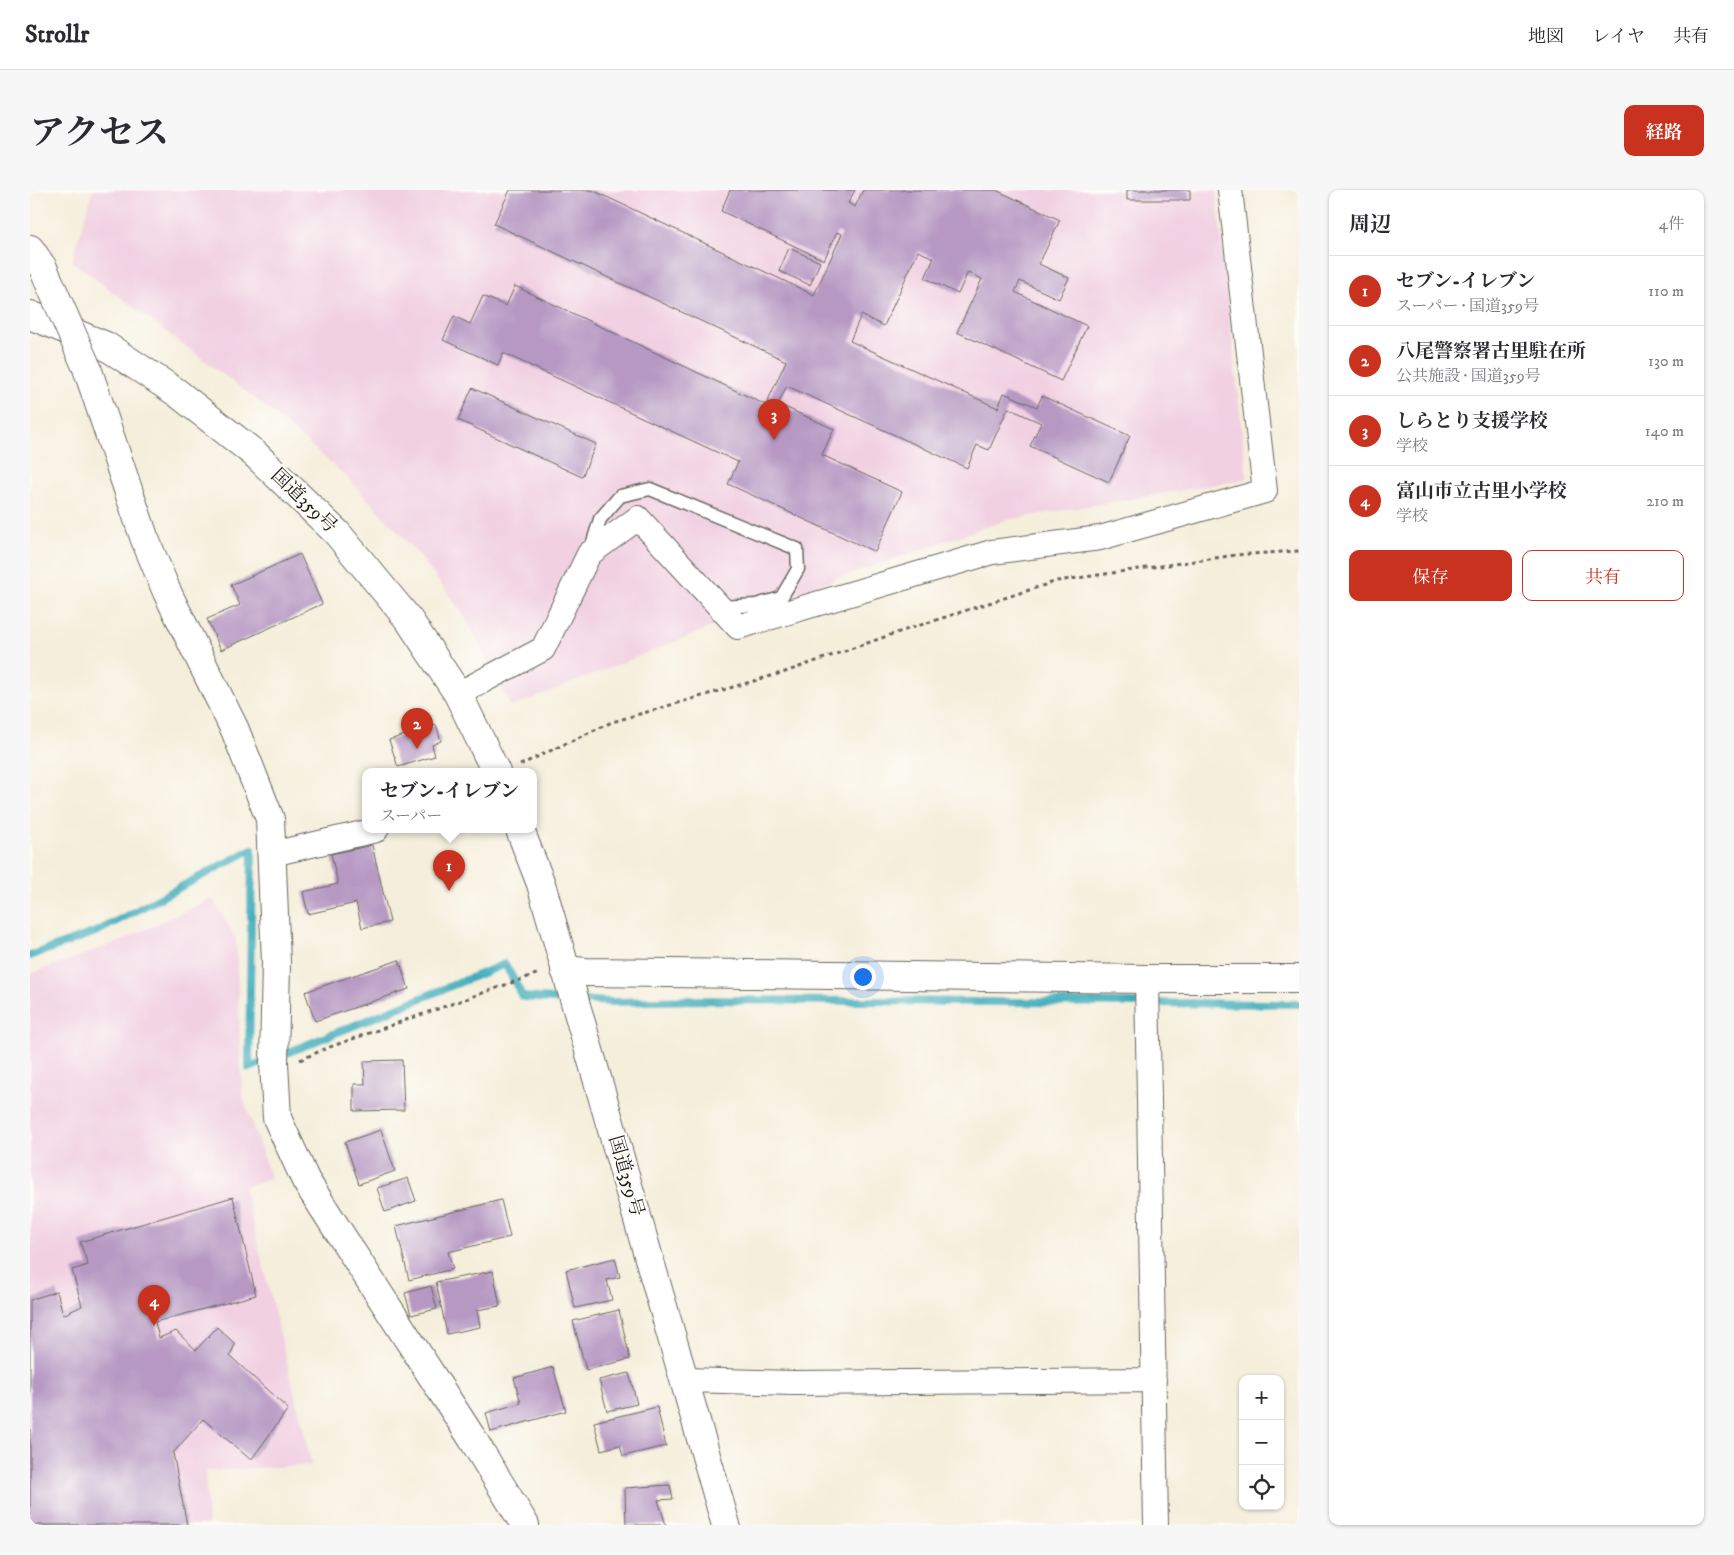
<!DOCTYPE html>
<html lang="ja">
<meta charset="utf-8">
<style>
:root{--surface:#fff;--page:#f7f7f7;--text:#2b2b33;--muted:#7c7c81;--line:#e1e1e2;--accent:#c8321e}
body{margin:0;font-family:"IM FELL DW Pica","Noto Serif JP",serif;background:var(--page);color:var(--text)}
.controls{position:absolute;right:15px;bottom:15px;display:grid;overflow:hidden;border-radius:10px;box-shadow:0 1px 4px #0004}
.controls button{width:45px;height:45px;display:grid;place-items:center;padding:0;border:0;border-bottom:1px solid var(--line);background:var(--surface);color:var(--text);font:25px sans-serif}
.you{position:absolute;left:832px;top:786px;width:18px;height:18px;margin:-12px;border:4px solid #fff;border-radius:50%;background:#1a73e8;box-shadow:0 0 0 8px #1a73e833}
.badge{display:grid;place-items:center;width:32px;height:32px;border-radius:50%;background:var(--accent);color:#fff;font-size:16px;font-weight:700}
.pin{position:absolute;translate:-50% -41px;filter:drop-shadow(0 1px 2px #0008)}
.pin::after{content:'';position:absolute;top:26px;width:18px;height:15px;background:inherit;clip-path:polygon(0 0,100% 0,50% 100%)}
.popup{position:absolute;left:332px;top:578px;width:175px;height:65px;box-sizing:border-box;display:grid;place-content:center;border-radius:10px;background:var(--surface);filter:drop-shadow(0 1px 4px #0005);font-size:16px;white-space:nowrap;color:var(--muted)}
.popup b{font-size:19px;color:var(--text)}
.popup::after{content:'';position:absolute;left:50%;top:100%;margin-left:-10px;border:10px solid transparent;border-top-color:var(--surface)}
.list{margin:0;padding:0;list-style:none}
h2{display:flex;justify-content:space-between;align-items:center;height:65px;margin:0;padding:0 20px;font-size:21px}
h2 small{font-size:16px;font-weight:400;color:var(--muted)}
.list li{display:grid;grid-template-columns:32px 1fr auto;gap:15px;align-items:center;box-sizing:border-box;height:70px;padding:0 20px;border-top:1px solid var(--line)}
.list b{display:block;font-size:19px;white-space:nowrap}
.list p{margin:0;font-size:16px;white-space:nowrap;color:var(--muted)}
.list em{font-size:16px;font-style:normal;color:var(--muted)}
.actions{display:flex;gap:10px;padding:15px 20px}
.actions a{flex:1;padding:11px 0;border:1px solid var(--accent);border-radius:10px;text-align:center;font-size:18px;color:var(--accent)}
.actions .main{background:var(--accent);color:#fff}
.icon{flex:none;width:28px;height:28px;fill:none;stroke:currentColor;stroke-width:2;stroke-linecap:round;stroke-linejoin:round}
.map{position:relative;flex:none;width:1269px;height:1335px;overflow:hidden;border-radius:10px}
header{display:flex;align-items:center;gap:30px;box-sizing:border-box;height:70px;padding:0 25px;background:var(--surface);border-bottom:1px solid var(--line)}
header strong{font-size:24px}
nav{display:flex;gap:28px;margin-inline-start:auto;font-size:18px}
.intro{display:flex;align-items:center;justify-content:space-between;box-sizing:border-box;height:120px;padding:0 30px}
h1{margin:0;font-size:35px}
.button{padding:12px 22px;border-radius:10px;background:var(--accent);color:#fff;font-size:18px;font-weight:700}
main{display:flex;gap:30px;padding:0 30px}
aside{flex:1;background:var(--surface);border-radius:10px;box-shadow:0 1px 4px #0004}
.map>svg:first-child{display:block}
.built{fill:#f1d0e2}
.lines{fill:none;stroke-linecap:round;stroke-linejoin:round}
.stream{stroke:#3eacbb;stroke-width:8}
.building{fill:#b698c3}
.service-casing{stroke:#68665f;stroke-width:15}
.minor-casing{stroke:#68665f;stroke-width:26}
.tertiary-casing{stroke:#68665f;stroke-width:30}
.trunk-casing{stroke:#68665f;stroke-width:30}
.path{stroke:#68665f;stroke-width:3;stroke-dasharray:4 4;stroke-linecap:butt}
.service{stroke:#fff;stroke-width:12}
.minor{stroke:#fff;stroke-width:24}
.tertiary{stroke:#fff;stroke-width:28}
.trunk{stroke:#fff;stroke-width:28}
.tertiary-bridge-casing{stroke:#68665f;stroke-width:30;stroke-linecap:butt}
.tertiary-bridge{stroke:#fff;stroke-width:28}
.labels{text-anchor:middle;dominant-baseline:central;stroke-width:5;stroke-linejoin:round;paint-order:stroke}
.street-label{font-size:19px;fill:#1c1c1c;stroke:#fdfcf7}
</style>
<header>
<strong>Strollr</strong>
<nav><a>地図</a><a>レイヤ</a><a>共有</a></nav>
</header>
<div class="intro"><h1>アクセス</h1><a class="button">経路</a></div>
<main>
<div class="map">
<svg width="1269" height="1335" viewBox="0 0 1269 1335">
<rect width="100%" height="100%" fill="#fdfcf7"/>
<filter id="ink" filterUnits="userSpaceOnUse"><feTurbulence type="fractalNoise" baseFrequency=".02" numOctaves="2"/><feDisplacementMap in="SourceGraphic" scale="10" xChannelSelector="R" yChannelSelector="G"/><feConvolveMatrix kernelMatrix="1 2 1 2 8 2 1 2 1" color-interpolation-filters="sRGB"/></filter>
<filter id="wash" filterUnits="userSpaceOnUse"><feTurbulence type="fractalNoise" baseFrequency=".0096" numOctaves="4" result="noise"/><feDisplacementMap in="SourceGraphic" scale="20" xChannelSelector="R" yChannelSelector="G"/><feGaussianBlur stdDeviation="1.12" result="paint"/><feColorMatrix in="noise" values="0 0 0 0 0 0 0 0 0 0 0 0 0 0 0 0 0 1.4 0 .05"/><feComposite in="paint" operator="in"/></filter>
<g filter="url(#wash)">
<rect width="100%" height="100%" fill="#f5eedb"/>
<!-- built -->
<path class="built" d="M63,0h1123l31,289 -241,41 -190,66 -305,121 -45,-89 -47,-63 -72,-78 -86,-74 -189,-142z
M182,708l24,40 6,156 29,85 -27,8 68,278 -107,6 3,54h-178v-551l91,-33z"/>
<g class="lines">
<!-- stream -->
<path class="stream" d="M0,766l68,-25 154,-82 -3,219 20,-8
M549,810l34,2 85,-2 601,4
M249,866l226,-92 18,33 45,3"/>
</g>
<g id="blocks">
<!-- building -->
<path class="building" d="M480,0h82l222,105 28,-61 -5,-2 -13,28 -103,-49 9,-21h125l-7,13 7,4 8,-17h133l64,30 -21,44 30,14 -10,21 -39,-18 -5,11 72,34 -26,55 -104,-49 25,-53 -14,-7 -10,22 -33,-16 9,-20 -16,-7 -34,75 -23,-11 -11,26 148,67 6,-15 33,14 5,-11 88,40 -21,46 -79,-36 11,-23 -33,-15 -19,42 -12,-5 -10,23 -180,-82 -9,18 56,25 -12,26 80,37 -27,60 -147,-68 10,-22 -235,-109 -5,12 -55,-25 11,-24 16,8 13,-28 23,10 9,-20 251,119 20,-44 -292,-137z
M1097,0h63v10h-63z
M759,58l31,14 -10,23 -31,-14z
M442,198l124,56 -14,33 -124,-57z
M270,364l22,50 -101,46 -14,-31 33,-14 -9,-20z
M406,535l5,16 -9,4 3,11 -37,11 -9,-27z
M342,655l18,77 -28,6 -6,-25 -48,11 -5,-22 35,-8 -7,-30z
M369,770l10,29 -94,32 -10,-29z
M372,870l2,50 -50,1v-27h11l-1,-23z
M351,940l14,41 -36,13 -14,-42z
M378,988l8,23 -31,11 -8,-24z
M203,1007l23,98 -101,27 4,16 17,-7 20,19 21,-23 18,17 -5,12 58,53 -37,51 -48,-41 -30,34 14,72h-157v-225l27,-9 6,24 19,-9 -10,-36 16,-5 -8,-23z
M471,1010l9,37 -62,15 5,17 -44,11 -13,-54z
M585,1068l5,19 -13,3 5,20 -37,8 -9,-38z
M463,1081l7,35 -23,4 3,17 -33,7 -11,-52z
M401,1096l6,23 -26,6 -6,-22z
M589,1120l11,49 -44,11 -13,-49z
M523,1177l13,44 -75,21 -5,-19 35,-10 -7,-25z
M599,1183l8,31 -30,7 -8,-31z
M627,1217l9,39 -43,10 -3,-11 -19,5 -7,-28z
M640,1295l3,14 -15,1 8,25h-40l-1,-37z"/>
</g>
</g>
<g filter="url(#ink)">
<use href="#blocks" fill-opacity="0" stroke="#68665f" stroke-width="1"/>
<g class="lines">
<defs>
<path id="service" d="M561,359l9,-30 20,-23 30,-7 147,60 1,20 -17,29 -25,7 -36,2"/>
<path id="minor" d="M428,504l85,-45 46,-95 49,-36 100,109 254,-75 108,-14 165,-47 -35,-301
M242,664l104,-24
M1117,789l9,546
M655,1190l109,3 360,-3"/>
<path id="tertiary" d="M0,59l13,19
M57,178l57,169 23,55 68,138 35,89 6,143 -2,101 3,55 29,63 166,257 53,87
M535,780l21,2 561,7h152"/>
<path id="trunk" d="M0,125l76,31 70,46 79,62 82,79 72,87 49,74 38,78
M490,640l21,54 185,641"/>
</defs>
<!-- service casing -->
<use href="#service" class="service-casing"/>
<!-- minor casing -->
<use href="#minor" class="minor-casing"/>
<!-- tertiary casing -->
<use href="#tertiary" class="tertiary-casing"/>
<!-- trunk casing -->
<use href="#trunk" class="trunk-casing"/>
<!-- path -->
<path class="path" d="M490,575l92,-43 173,-50 108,-38 164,-53 179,-26 63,-4
M270,870l27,-12 212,-75"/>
<!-- service -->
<use href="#service" class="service"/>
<!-- minor -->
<use href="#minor" class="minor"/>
<!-- tertiary -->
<use href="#tertiary" class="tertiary"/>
<!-- trunk -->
<use href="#trunk" class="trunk"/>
<defs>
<path id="tertiary-bridge" d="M13,78l44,100"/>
</defs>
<!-- tertiary-bridge casing -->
<use href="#tertiary-bridge" class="tertiary-bridge-casing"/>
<!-- tertiary-bridge -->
<use href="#tertiary-bridge" class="tertiary-bridge"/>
</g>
</g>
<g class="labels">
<!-- street labels -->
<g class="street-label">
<text transform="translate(274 311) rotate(44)">国道359号</text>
<text transform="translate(596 986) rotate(74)">国道359号</text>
</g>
</g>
</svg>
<div class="controls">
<button>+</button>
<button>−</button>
<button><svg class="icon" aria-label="locate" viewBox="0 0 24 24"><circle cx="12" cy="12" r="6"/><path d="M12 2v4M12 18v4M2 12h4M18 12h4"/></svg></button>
</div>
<div class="you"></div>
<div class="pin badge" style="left:419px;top:701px">1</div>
<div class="popup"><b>セブン-イレブン</b>スーパー</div>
<div class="pin badge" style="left:387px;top:559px">2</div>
<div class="pin badge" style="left:744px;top:250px">3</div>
<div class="pin badge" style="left:124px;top:1136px">4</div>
</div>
<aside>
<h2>周辺<small>4件</small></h2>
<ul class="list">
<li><span class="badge">1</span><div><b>セブン-イレブン</b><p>スーパー · 国道359号</p></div><em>110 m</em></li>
<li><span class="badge">2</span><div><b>八尾警察署古里駐在所</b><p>公共施設 · 国道359号</p></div><em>130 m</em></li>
<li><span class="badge">3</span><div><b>しらとり支援学校</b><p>学校</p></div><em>140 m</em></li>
<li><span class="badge">4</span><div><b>富山市立古里小学校</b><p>学校</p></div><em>210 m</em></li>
</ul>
<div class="actions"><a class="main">保存</a><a>共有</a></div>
</aside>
</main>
